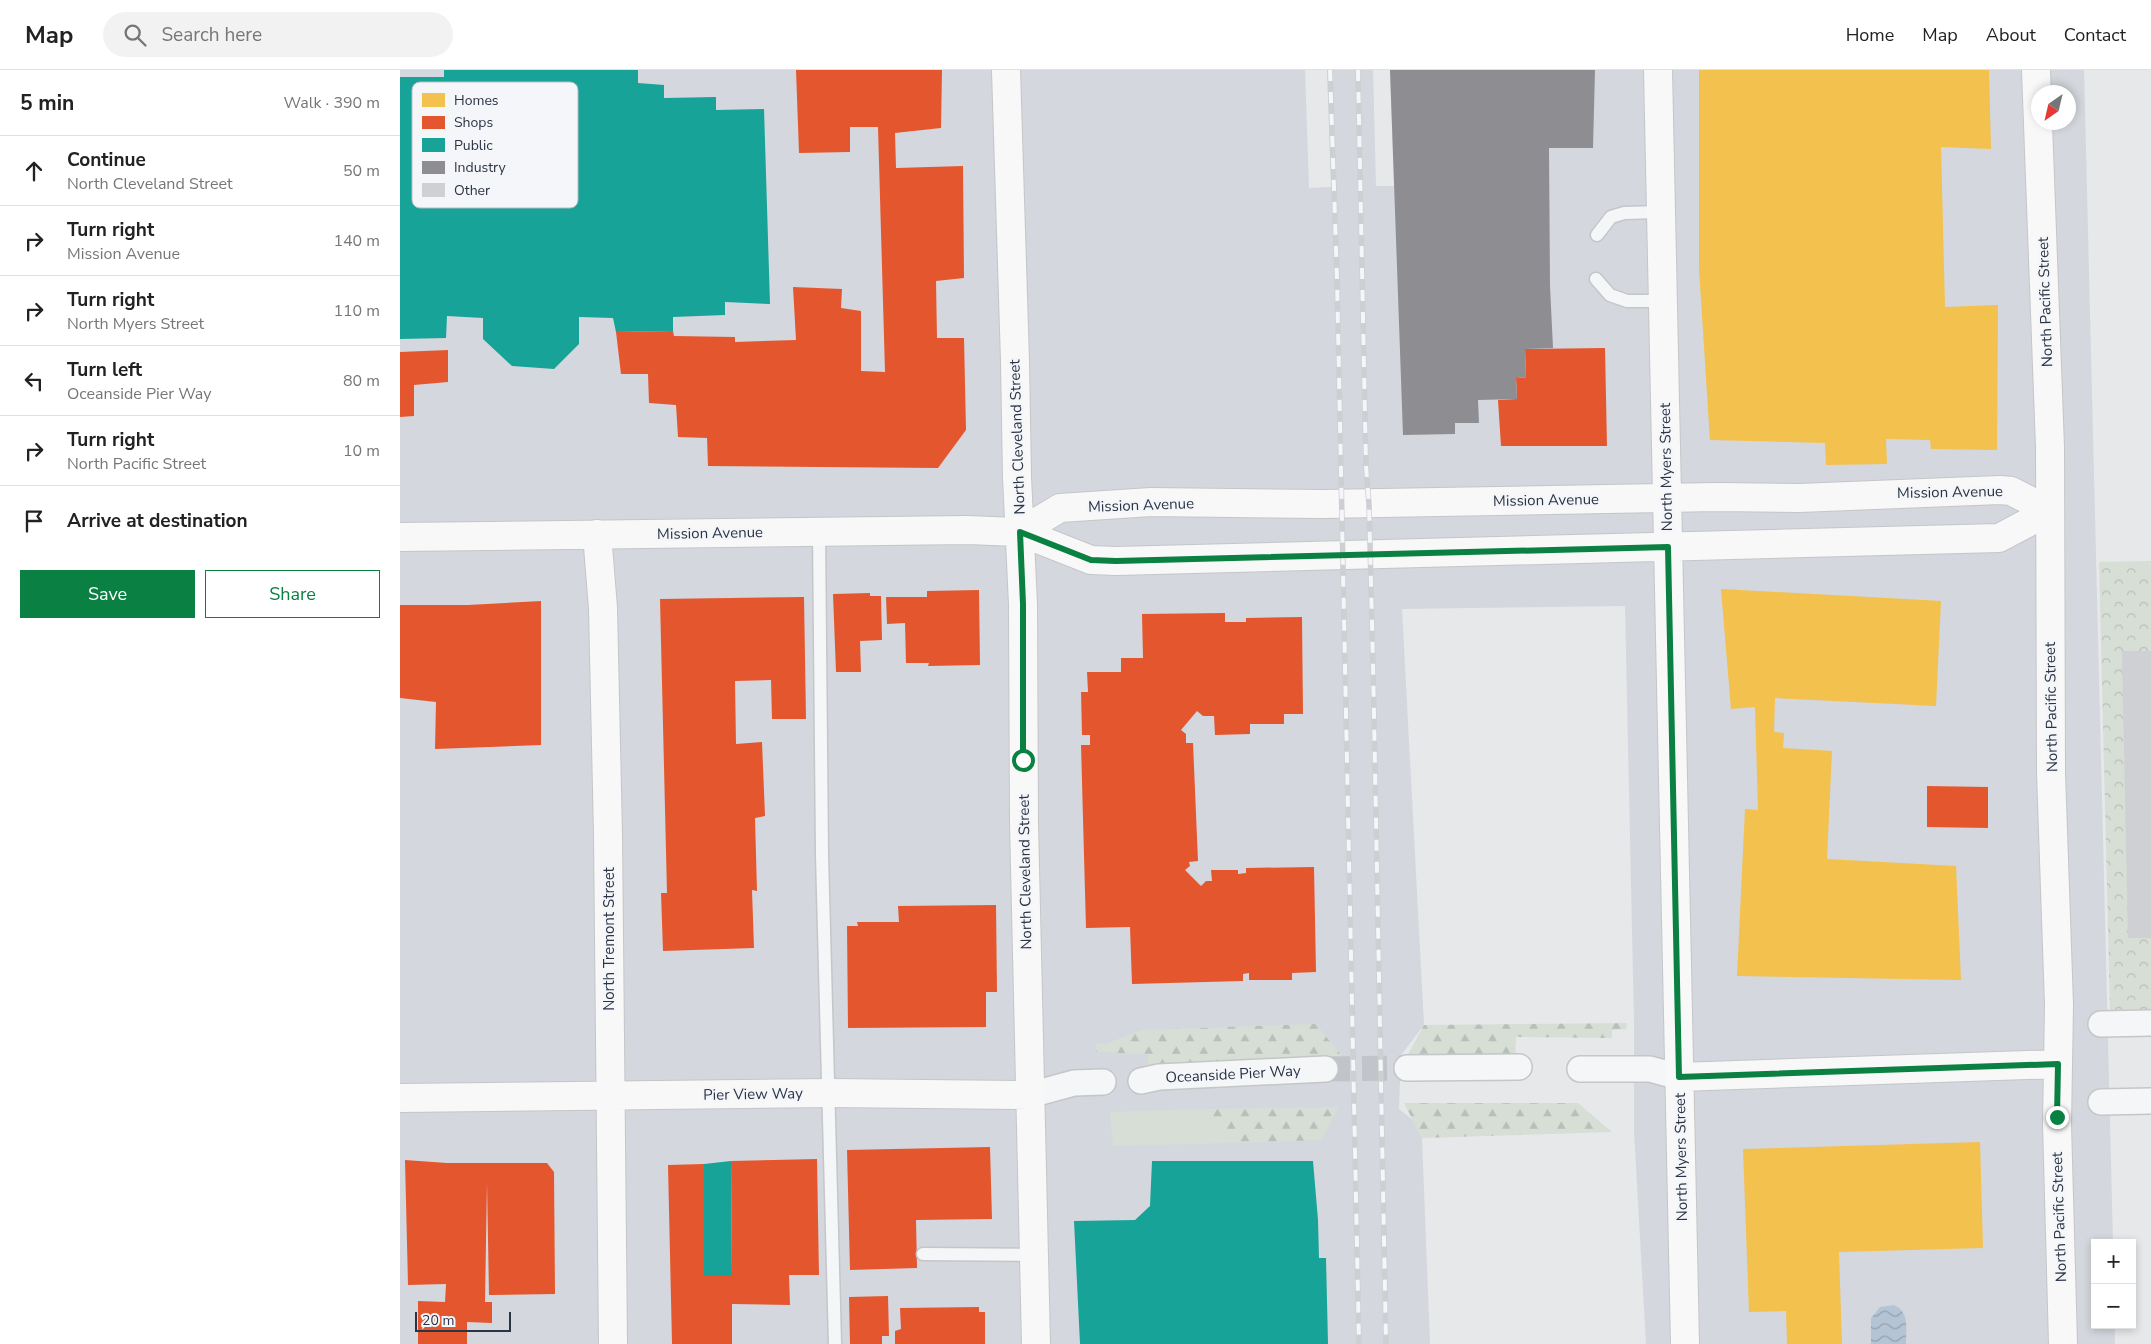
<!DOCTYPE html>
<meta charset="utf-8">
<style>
:root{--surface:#fff;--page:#f2f2f2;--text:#222;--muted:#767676;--line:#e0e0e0;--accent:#0b8043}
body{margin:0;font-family:"Nunito Sans",sans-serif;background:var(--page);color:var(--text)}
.controls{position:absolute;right:15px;bottom:15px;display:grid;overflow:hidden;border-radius:0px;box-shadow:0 2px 8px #0003}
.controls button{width:45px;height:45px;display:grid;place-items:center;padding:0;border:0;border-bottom:1px solid var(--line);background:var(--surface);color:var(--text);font:25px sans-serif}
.compass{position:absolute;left:1631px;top:15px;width:45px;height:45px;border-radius:50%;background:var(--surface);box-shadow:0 2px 8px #0003;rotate:214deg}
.scale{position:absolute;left:15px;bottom:12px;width:96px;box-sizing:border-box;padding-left:5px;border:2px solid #2b3445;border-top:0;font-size:14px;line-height:18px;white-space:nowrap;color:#2b3445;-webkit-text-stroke:4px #f4f6f9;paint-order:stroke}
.stop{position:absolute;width:15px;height:15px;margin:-11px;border:4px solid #0b8043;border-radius:50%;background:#fff}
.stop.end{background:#0b8043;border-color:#fff;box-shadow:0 1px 5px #0008}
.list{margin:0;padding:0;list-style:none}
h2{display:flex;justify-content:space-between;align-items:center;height:65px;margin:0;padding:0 20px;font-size:21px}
h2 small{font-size:16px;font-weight:400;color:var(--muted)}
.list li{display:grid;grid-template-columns:32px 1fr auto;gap:15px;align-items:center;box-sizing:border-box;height:70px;padding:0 20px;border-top:1px solid var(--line)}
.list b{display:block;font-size:19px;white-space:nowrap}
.list p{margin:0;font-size:16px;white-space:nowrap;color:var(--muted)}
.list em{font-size:16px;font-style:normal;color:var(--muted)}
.actions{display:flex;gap:10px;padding:15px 20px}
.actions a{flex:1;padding:11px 0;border:1px solid var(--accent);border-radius:0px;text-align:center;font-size:18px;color:var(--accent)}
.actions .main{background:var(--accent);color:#fff}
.icon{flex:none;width:28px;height:28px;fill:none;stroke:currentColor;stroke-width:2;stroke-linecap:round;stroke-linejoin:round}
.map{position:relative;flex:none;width:1751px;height:1274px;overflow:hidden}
header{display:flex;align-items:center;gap:30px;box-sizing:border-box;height:70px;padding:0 25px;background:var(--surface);border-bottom:1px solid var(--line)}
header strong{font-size:24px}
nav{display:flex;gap:28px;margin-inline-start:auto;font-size:18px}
.search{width:350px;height:45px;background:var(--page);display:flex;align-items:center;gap:12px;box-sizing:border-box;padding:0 18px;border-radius:28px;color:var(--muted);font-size:19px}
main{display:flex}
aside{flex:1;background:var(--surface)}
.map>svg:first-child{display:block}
.built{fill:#d4d7dd;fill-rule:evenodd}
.green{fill:#d6ded6}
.forest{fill:url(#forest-firs)}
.park{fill:url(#park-crowns)}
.water{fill:url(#water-waves)}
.homes{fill:#f2c14e}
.shops{fill:#e4572e}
.public{fill:#17a398}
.industry{fill:#8d8d92}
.building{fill:#ced0d3}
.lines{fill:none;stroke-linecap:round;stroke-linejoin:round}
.street-tunnel{stroke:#c1c4c9;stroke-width:25;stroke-dasharray:25 12;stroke-linecap:butt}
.lane-casing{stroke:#c4c6c8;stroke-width:15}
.street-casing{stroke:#c4c6c8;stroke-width:28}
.secondary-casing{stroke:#c4c6c8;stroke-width:30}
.lane{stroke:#f5f6f7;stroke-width:12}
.street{stroke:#f5f6f7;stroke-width:25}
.secondary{stroke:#f8f8f8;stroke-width:28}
.rail-casing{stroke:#cecfd2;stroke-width:5.5}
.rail{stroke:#f4f6f9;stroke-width:4;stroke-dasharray:11;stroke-linecap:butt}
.route{stroke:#0b8043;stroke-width:6}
.labels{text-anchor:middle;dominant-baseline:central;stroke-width:5;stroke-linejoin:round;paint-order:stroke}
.street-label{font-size:15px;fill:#2b3445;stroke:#f4f6f9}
.key{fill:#f4f6f9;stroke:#b8bcc3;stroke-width:1}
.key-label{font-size:14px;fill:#2b3445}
</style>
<header>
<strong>Map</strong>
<div class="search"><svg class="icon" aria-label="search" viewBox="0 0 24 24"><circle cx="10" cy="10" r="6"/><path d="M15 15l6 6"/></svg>Search here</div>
<nav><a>Home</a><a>Map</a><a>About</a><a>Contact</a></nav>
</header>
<main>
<aside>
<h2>5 min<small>Walk · 390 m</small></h2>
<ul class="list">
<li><svg class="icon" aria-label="ahead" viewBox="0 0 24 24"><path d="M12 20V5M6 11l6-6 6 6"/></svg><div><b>Continue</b><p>North Cleveland Street</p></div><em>50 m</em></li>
<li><svg class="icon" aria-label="right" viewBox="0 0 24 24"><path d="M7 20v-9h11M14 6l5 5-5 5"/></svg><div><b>Turn right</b><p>Mission Avenue</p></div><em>140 m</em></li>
<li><svg class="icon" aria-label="right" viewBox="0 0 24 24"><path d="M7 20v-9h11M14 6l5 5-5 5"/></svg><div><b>Turn right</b><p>North Myers Street</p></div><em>110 m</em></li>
<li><svg class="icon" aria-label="left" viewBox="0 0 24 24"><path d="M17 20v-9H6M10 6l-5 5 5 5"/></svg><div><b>Turn left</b><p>Oceanside Pier Way</p></div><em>80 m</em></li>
<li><svg class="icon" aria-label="right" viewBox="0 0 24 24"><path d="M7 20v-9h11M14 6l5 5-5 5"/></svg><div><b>Turn right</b><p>North Pacific Street</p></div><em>10 m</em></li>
<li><svg class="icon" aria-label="arrive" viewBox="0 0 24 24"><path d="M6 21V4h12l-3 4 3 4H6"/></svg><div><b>Arrive at destination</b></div></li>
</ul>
<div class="actions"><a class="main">Save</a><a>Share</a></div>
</aside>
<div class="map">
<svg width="1751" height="1274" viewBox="0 0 1751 1274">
<defs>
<pattern id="forest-firs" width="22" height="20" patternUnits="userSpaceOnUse" patternTransform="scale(1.25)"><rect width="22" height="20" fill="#d6ded6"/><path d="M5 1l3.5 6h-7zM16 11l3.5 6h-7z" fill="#b8bfb9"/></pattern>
<pattern id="park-crowns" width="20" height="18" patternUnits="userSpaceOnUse" patternTransform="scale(1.25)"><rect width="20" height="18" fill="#d6ded6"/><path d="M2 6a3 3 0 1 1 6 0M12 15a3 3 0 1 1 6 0" fill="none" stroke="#b8bfb9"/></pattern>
<pattern id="water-waves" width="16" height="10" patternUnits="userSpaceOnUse" patternTransform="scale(1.25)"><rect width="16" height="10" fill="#b4c4d5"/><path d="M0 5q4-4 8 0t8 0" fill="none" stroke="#93a0af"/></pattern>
</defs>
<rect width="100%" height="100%" fill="#e6e8ea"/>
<!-- built -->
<path class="built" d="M0,0h905l4,118 22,-1 -4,-117h46l3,116h18l-4,-116h694l29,1173h-18v82h20v19h-469l-12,-213v-108l-9,-417 -223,3 22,416 -23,30 -2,54 14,11 9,18 8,206h-1030zM1638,22h30v30h-30z"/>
<!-- green -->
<path class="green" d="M803,1039l32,34 -122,3 -3,-34z"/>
<!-- forest -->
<path class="forest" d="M1227,953l-1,6 -14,1v8l-96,-1 -1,24 -110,-1 19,-35z
M916,954l28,35 -196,8v-13l-52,-2v-9l10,1 35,-14z
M1004,1033h174l34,29 -190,6z
M939,1037l-18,33 -86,3 -32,-34z"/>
<!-- park -->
<path class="park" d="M1751,491v448l-41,1 -11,-448z"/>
<!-- water -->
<path class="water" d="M1494,1235c16,7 12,24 12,39h-35v-26l9,-11z"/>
<!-- homes -->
<path class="homes" d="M1299,0h290l2,79 -50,-2 4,160 53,-2 -1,145 -66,-1 -1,-9 -44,-1 1,25 -61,1 -1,-22 -115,-3 -11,-171z
M1321,519l220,12 -5,105 -161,-8 -1,34 10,1 -1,15 49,3 -5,108 129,7 5,114 -224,-4 8,-167 13,1 -3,-103 -24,2z
M1580,1072l3,106 -144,4 3,92h-55l-1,-33 -37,1 -6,-163z
M756,1151l141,4 4,42 20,-1 1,78h-178l-2,-48 17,-1z"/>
<!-- shops -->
<path class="shops" d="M396,0h146l-1,58 -46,5 1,35 67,-2 1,112 -28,3 1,57h27l2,92 -28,38 -230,-2 -1,-28 -29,-1 -2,-32 -27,-2 -1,-29h-27l-5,-42 57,-1 1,5 61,1v5l61,-2 -3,-53 49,2 -1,19 20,3v60l24,1 -7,-245h-28v25l-51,1z
M1205,278l2,98h-106l-3,-46 19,-1 -1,-22 10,1 -1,-29z
M48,280v32l-34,3v31l-14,1v-65z
M579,520l1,75 -52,1 1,-3h-23l-1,-40 -18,1 -1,-27h41v-6z
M470,523v3h11l1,44 -22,1 1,31h-25l-3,-78z
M404,527l2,122h-34l-1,-39 -36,1 1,63 26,-2 3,74 -10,2 2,73 -5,-1 2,58 -91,3 -2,-58h6l-7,-294z
M141,531v144l-106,4 1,-47 -36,-4v-93h68z
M825,543v9h21v-4l56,-1 1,97h-19v10h-34v10l-35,1 -1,-19h-11l-6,-5 -16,19 5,4v9h7l5,118 -9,1 1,4 -5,4 16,16 5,-5h6l-1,-11h27v4l8,-1v-5l68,-1 2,105 -24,1v7h-43v-7l-6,1v7l-111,3 -2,-57 -44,1 -5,-183h9v-10h-8l-1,-43h7l-1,-20h34v-14h22l-1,-44z
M1527,716l61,1v41l-61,-1z
M596,835l1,87h-11v35l-138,1 -1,-102h11l-1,-4h42l-1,-16z
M590,1077l2,72 -76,1 1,48 -67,2 -3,-120z
M417,1089l2,116h-30l1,30 -58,-1v40h-60l-4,-179 36,-1v112h28l-1,-115z
M5,1090l42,3h100l7,9 1,122 -66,1 -2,-112 -2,119h7v21l-25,-1v22h-49v-43l27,1 1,-18 -38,1z
M488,1226l1,40h-7v8h-32l-1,-47z
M579,1237v5h6v32h-90v-13l6,-2 -1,-21z"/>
<!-- public -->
<path class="public" d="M44,0h194v13l26,2v13l52,-1v13l48,-1 6,195 -45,-2v13l-52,2v14l-57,1 -3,-14 -34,-1v27l-25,25 -42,-3 -29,-27v-21l-36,-2 -1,22 -46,1v-262h44z
M331,1091l1,115h-28v-112z
M752,1091h161l5,59 1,38h7l2,86h-248l-6,-123 61,-1 15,-14z"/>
<!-- industry -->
<path class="industry" d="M990,0h205l-2,78h-44l1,138 3,62 -28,1 1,29 -10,-1 1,22 -39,1 1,23h-24v11l-52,1z"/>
<!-- building -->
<path class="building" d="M1722,581h29v287h-23z"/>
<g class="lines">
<!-- street-tunnel -->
<path class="street-tunnel" d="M925,999l82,-1"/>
<defs>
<path id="lane" d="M1197,165l14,-18 13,-4 36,-1
M1196,209l14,16 17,6h35
M419,460l3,325 13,489
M523,1184l110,1"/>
<path id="street" d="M1701,954l50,-1
M1007,998l112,-1
M1180,999h70l29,8
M741,1011l18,-4 166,-8
M630,1025l44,-12 29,-1
M1701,1032l50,-1"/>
<path id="secondary" d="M606,0l9,291 2,116 6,127 1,219 12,521
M1258,0l27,1274
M1636,0l14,377 1,326 8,232 -2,119 6,220
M620,462l40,-24 91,-6 172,2 394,-7 82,1 201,-8 11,1 39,20
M197,464l6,74 5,227 5,509
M0,467l567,-7 53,2 71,28 25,1 883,-23 51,-27
M1279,1007l379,-13
M0,1028l430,-5 200,2"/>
</defs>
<!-- lane casing -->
<use href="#lane" class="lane-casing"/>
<!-- street casing -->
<use href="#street" class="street-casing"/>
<!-- secondary casing -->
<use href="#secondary" class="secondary-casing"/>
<!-- lane -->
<use href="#lane" class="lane"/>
<!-- street -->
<use href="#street" class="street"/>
<!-- secondary -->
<use href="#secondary" class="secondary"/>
<defs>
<path id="rail" d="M930,0l7,208 22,1066
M958,0l8,396 3,38 4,159 13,681"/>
</defs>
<!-- rail casing -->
<use href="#rail" class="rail-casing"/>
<!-- rail -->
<use href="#rail" class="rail"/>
</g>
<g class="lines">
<!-- route -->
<path class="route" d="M623,690v-156l-3,-72 71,28 25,1 552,-14 11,530 379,-13 -1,53"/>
</g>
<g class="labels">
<!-- street labels -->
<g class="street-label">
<text transform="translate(1645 232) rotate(-92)">North Pacific Street</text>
<text transform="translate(617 367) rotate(-92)">North Cleveland Street</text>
<text transform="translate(1266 397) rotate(-91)">North Myers Street</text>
<text transform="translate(1550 422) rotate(-1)">Mission Avenue</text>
<text transform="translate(1146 430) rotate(-1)">Mission Avenue</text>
<text transform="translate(741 435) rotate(-2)">Mission Avenue</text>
<text transform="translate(310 463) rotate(-1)">Mission Avenue</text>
<text transform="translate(1651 637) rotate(-91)">North Pacific Street</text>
<text transform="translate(625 802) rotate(-91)">North Cleveland Street</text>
<text transform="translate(209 869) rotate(-90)">North Tremont Street</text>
<text transform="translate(833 1004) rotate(-3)">Oceanside Pier Way</text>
<text transform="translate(353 1024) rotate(-1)">Pier View Way</text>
<text transform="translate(1281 1087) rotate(-91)">North Myers Street</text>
<text transform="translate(1659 1147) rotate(-92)">North Pacific Street</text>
</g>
</g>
<!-- legend -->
<rect x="12" y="12" width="166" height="126" rx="8" class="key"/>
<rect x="22" y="23" width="23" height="14" fill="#f2c14e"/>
<rect x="22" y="46" width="23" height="13" fill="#e4572e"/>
<rect x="22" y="68" width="23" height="14" fill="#17a398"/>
<rect x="22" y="91" width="23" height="13" fill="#8d8d92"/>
<rect x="22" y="113" width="23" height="14" fill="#ced0d3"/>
<g class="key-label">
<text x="54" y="35">Homes</text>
<text x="54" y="57">Shops</text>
<text x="54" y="80">Public</text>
<text x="54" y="102">Industry</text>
<text x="54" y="125">Other</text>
</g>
</svg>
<div class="controls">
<button>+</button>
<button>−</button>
</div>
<svg class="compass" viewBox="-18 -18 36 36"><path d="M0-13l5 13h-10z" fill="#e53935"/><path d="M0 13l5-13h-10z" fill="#767676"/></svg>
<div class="scale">20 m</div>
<div class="stop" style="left:623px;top:690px"></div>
<div class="stop end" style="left:1657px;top:1047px"></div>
</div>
</main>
